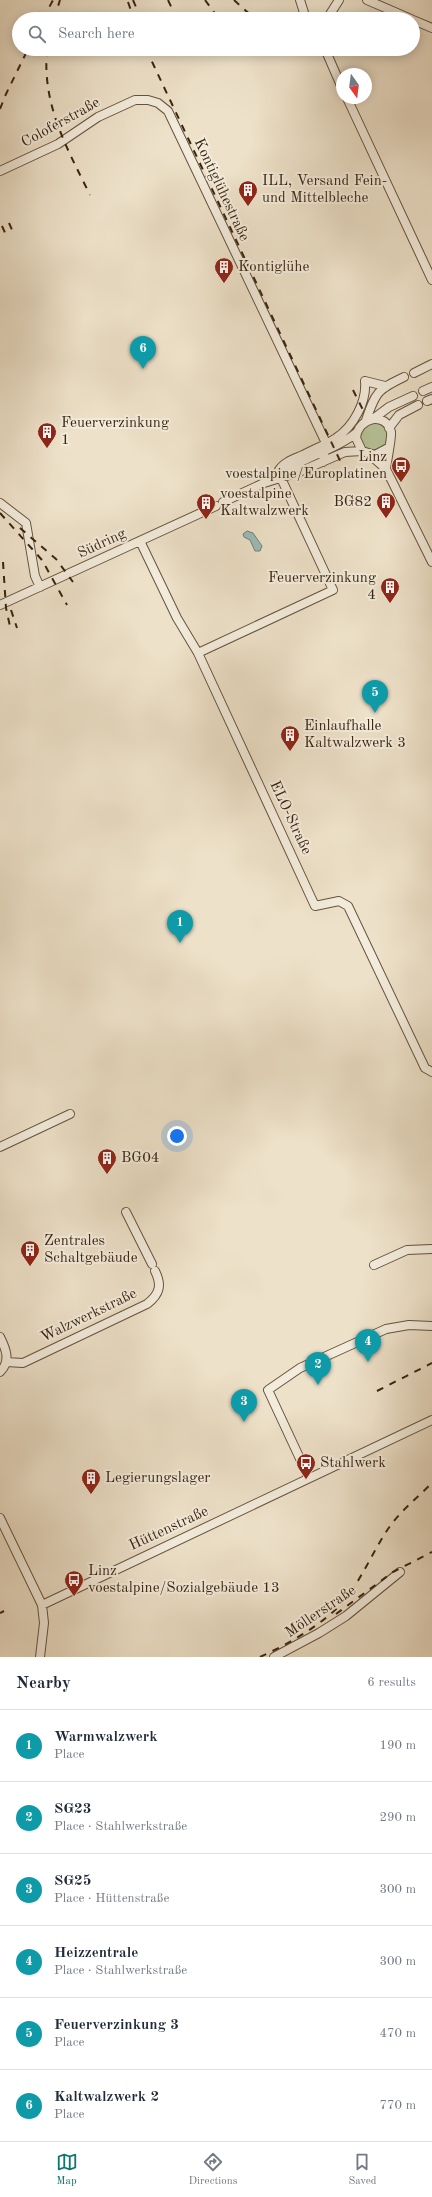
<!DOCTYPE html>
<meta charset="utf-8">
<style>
:root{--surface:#fff;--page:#f2f2f3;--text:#1f2937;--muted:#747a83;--line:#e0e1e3;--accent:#0f766e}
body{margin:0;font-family:"Old Standard TT",serif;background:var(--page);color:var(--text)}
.compass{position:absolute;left:336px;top:68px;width:36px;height:36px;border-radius:50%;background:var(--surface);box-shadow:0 2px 10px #0003;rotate:166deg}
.you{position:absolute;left:177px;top:1136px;width:14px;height:14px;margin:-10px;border:3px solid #fff;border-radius:50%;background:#1a73e8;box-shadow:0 0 0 6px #1a73e833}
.badge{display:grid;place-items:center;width:26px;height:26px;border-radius:50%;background:var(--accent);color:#fff;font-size:13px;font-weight:700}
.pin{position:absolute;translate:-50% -33px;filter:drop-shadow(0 1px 2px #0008)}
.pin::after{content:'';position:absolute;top:21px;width:14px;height:12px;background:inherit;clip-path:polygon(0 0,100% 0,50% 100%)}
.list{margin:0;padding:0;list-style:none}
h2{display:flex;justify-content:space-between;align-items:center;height:52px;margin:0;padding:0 16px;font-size:17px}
h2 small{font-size:13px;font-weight:400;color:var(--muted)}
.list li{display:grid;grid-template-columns:26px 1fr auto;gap:12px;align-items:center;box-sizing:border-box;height:72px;padding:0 16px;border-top:1px solid var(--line)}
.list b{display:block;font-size:15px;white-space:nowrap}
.list p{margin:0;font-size:13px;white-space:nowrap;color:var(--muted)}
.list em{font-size:13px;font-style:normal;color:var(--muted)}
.icon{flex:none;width:22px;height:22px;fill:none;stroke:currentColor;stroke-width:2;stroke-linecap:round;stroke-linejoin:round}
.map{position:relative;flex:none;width:432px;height:1657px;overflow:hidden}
.search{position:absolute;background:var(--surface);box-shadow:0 2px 10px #0003;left:12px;right:12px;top:12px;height:44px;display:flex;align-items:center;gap:10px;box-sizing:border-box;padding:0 14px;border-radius:22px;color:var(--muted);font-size:15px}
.sheet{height:484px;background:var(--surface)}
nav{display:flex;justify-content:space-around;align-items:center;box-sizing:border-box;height:56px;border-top:1px solid var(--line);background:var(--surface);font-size:11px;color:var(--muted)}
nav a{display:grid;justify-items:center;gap:2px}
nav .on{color:var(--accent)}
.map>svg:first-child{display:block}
.green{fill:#b7c398;stroke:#787454}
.water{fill:#99bdb9;stroke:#728075}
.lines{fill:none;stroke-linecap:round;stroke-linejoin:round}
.minor-casing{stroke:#65533e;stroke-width:10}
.minor{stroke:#f3ecdc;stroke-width:8}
.rail{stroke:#382410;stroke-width:2;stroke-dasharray:7 7;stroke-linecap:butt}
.labels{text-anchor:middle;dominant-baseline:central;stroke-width:4;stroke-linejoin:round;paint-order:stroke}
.street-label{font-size:15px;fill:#382410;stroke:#f3ecdc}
.poi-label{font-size:15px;fill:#382410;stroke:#f3ecdc;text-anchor:start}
</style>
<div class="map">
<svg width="432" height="1657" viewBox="0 0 432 1657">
<rect width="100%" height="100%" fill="#ede1c9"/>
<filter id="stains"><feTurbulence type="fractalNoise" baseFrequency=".005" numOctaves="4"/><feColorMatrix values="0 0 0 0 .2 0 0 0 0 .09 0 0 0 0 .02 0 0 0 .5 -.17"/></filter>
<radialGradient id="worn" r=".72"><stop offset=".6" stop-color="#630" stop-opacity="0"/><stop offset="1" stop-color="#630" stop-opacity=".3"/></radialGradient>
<!-- green -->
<path class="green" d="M360 437a14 14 0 1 1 28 0a14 14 0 1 1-28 0Z"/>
<!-- water -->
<path class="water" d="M247,531l6,2 9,13 -2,5h-5l-5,-11 -6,-3 -1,-3z"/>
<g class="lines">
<defs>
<path id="minor" d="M300,0l6,19
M367,0l44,19
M327,19l12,-19
M413,20l19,8
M325,49l17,39
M347,98l85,182
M0,171l58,-27 40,-27 37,-17h13l10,3 10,8 158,332 -3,19
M414,373l18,-9
M423,391l9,-4
M427,401l5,-2
M373,419l16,-12 24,-11
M366,420c10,-28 11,-30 38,-43
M389,428l10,-13 19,-10
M369,454l17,15 46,93
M386,469c1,-9 6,-32 5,-37 -5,-21 -33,-15 -35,6l6,13 13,4 13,-7
M284,474c20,-19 51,-23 72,-41
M223,502l41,-19 35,-11 46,-20 17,-1
M0,503l26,20 9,53 5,11
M140,541l37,77 21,35 117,253 24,-5 9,5 77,162 7,4
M0,605l216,-99
M198,653l135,-63 -52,-112 -2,-8c5,-8 15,-11 24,-15 11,-6 23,-10 33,-17 17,-11 31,-36 29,-57l20,5
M0,1147l70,-33
M126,1212l26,52
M374,1265l33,-15 25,-1
M0,1337c6,12 11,24 0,35
M6,1362l17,1 124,-59c13,-10 15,-19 8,-33
M309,1478l-41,-88 32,-22 86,-39 23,-4 23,1
M0,1518l42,87 2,18 -4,34
M42,1605l390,-185
M274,1657l45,-24 27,-17 54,-44"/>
</defs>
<!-- minor casing -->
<use href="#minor" class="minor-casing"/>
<!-- minor -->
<use href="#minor" class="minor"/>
<!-- rail -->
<path class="rail" d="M133,0l8,19
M168,0l9,19
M205,0l14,19
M234,0l21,19
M128,2l6,17
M43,19l10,-19
M54,19l6,-19
M47,49c-5,56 19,97 43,146
M146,49l197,418
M227,49l1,2
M0,109l6,-15 22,-45
M9,223l4,9
M2,226l4,9
M353,390l10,20
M0,513l42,47 25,45
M20,528l36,31 17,23
M3,562l3,46 5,23
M11,610l6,18
M377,1391l55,-28
M0,1613l4,-2
M336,1614l57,-42 39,-20
M260,1657c28,-13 59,-30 81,-53 19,-21 30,-49 45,-72 12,-19 30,-33 46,-49"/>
</g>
<!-- icons -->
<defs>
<symbol id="building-pin" viewBox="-11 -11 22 30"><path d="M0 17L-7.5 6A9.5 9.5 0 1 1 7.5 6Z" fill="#8f2418" stroke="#f3ecdc"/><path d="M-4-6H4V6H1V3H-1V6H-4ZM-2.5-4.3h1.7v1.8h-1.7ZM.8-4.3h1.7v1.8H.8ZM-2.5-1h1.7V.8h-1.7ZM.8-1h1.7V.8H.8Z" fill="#fff"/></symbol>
<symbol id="bus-pin" viewBox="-11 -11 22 30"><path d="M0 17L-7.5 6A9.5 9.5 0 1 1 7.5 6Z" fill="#8f2418" stroke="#f3ecdc"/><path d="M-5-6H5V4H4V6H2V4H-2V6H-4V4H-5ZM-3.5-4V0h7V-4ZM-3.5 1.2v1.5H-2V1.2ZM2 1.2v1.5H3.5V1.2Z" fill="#fff"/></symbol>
</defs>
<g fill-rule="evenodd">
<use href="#building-pin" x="237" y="179" width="22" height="30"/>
<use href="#building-pin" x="213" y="256" width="22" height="30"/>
<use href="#building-pin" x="36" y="421" width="22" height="30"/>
<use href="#bus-pin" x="390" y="455" width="22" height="30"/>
<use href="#building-pin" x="375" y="491" width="22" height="30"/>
<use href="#building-pin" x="195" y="492" width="22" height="30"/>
<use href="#building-pin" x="379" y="576" width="22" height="30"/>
<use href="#building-pin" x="279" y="724" width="22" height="30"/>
<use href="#building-pin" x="96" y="1147" width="22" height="30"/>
<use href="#building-pin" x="19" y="1239" width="22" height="30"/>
<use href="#bus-pin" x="295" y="1452" width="22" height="30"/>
<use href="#building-pin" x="80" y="1467" width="22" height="30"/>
<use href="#bus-pin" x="63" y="1569" width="22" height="30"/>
</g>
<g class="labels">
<!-- street labels -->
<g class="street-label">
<text transform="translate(61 123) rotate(-29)">Coloferstraße</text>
<text transform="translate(221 190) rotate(65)">Kontiglühestraße</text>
<text transform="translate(102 544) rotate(-25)">Südring</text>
<text transform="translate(290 818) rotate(65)">ELO-Straße</text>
<text transform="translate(89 1316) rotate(-26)">Walzwerkstraße</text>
<text transform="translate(169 1529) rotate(-25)">Hüttenstraße</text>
<text transform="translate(321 1612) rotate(-34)">Möllerstraße</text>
</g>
<!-- poi labels -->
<g class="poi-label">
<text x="262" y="181">ILL, Versand Fein-<tspan x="262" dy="17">und Mittelbleche</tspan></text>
<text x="238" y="267">Kontiglühe</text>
<text x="61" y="423">Feuerverzinkung<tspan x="61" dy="17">1</tspan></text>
<text x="387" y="457" text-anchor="end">Linz<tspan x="387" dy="17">voestalpine/Europlatinen</tspan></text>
<text x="220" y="494">voestalpine<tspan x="220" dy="17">Kaltwalzwerk</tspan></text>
<text x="372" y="502" text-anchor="end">BG82</text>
<text x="376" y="578" text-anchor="end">Feuerverzinkung<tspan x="376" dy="17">4</tspan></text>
<text x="304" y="726">Einlaufhalle<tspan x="304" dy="17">Kaltwalzwerk 3</tspan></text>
<text x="121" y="1158">BG04</text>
<text x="44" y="1241">Zentrales<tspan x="44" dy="17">Schaltgebäude</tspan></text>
<text x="320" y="1463">Stahlwerk</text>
<text x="105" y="1478">Legierungslager</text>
<text x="88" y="1571">Linz<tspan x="88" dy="17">voestalpine/Sozialgebäude 13</tspan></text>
</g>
</g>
<rect width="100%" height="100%" filter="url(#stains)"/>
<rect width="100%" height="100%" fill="url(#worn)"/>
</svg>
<svg class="compass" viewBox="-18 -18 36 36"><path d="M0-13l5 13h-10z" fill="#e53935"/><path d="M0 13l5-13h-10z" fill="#747a83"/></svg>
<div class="you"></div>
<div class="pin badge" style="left:180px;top:943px;background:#0f9aa8">1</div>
<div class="pin badge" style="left:318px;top:1385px;background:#0f9aa8">2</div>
<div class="pin badge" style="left:244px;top:1422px;background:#0f9aa8">3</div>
<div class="pin badge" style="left:368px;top:1362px;background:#0f9aa8">4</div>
<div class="pin badge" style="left:375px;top:713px;background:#0f9aa8">5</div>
<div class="pin badge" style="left:143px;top:369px;background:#0f9aa8">6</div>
<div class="search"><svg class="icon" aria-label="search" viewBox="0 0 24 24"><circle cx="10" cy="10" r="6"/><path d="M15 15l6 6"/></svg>Search here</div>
</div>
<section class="sheet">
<h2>Nearby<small>6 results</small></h2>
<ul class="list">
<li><span class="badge" style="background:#0f9aa8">1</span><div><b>Warmwalzwerk</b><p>Place</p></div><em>190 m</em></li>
<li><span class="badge" style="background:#0f9aa8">2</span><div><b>SG23</b><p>Place · Stahlwerkstraße</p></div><em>290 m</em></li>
<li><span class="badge" style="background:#0f9aa8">3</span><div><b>SG25</b><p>Place · Hüttenstraße</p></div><em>300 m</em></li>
<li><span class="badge" style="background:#0f9aa8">4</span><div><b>Heizzentrale</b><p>Place · Stahlwerkstraße</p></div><em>300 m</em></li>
<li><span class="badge" style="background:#0f9aa8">5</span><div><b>Feuerverzinkung 3</b><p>Place</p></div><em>470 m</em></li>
<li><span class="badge" style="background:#0f9aa8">6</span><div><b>Kaltwalzwerk 2</b><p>Place</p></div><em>770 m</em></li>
</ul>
</section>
<nav>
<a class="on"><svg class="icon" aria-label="map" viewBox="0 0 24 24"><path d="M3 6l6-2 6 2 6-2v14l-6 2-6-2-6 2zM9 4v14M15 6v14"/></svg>Map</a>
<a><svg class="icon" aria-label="directions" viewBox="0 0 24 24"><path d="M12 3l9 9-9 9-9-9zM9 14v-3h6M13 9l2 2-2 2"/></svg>Directions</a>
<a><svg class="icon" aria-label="saved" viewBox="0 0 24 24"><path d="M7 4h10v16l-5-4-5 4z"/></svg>Saved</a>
</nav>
